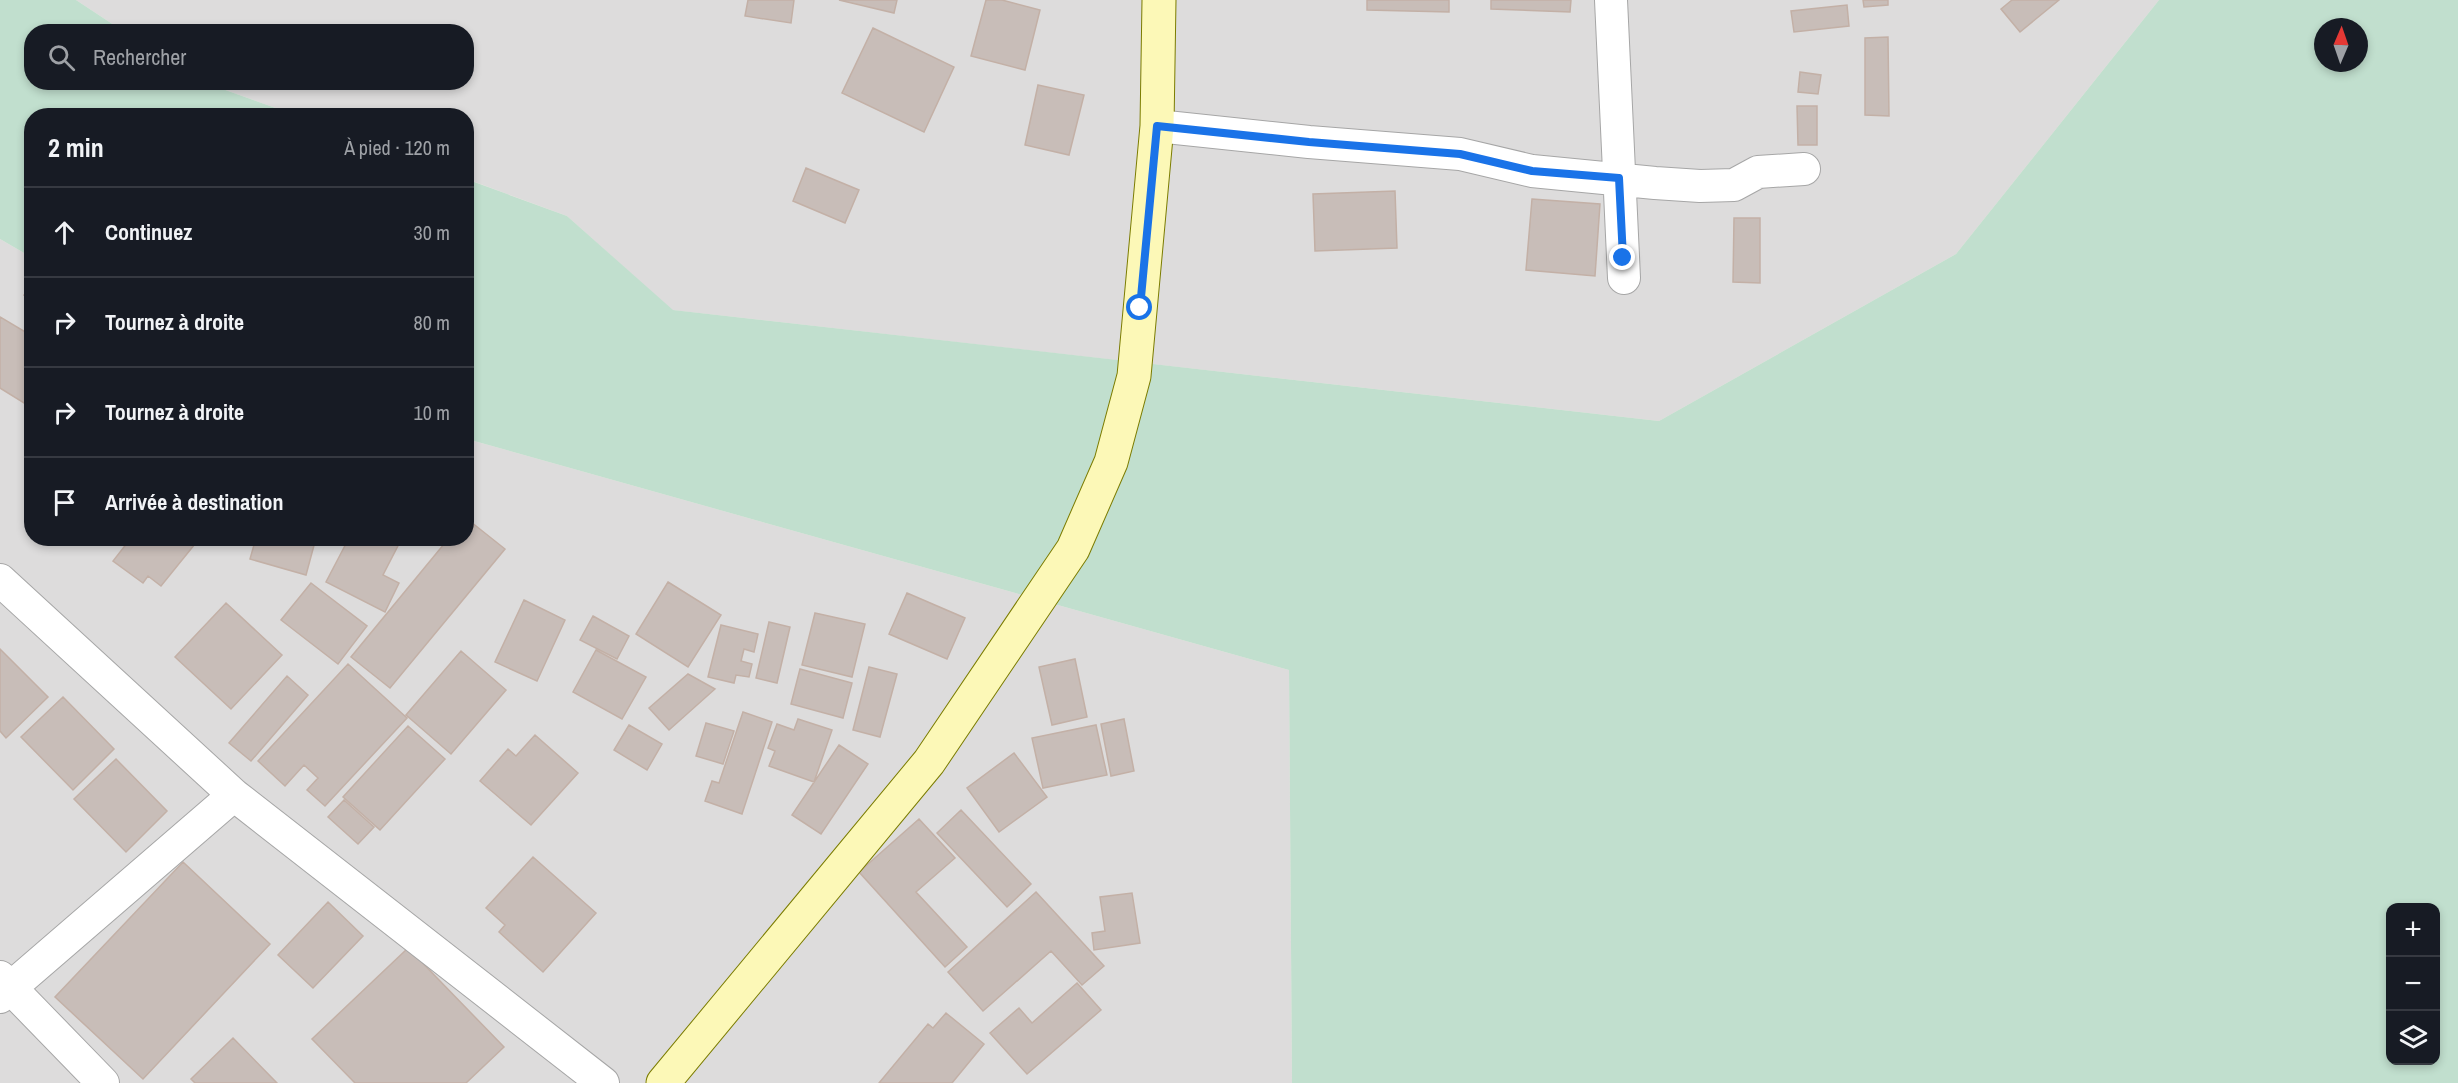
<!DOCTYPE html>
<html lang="fr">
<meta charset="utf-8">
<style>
:root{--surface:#171b24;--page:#242831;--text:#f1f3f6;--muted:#9ea1a6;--line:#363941}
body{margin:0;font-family:"Archivo Narrow",sans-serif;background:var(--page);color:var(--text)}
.controls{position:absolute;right:18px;bottom:18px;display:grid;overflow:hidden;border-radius:12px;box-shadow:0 3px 9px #0003}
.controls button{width:54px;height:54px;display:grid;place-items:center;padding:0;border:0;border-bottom:2px solid var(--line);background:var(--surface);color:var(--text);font:30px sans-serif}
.compass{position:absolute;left:2314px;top:18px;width:54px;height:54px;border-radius:50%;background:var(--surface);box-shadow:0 3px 9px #0003;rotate:2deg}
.stop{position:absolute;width:18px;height:18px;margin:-14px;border:4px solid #1a73e8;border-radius:50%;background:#fff}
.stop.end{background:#1a73e8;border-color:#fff;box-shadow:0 2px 6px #0008}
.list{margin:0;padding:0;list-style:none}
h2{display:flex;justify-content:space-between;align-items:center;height:78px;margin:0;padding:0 24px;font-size:26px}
h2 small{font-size:20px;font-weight:400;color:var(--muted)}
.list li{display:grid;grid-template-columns:39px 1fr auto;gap:18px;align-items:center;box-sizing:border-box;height:90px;padding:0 24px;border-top:2px solid var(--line)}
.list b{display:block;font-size:22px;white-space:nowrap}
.list em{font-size:20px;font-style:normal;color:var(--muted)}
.icon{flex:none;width:33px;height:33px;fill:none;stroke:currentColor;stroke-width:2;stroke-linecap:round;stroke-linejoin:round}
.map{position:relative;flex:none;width:2458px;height:1083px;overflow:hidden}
.search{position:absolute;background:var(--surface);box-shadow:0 3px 9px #0003;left:24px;top:24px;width:450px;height:66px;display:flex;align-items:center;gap:15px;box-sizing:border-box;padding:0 21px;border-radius:24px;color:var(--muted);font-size:22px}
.panel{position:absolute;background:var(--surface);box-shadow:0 3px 9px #0003;left:24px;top:108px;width:450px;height:438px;border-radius:24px}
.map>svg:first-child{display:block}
.residential{fill:#dddcdc}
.wetland{fill:#c1dfce;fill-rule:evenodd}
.building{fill:#c8bdb8;stroke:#c3b0a6;stroke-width:1.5}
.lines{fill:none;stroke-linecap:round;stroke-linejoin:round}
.street-casing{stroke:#a6a6a6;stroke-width:34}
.secondary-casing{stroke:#7b7c00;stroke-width:35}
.street{stroke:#fff;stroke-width:32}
.secondary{stroke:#fcf8b7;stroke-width:33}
.route{stroke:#1a73e8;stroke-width:8}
</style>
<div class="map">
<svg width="2458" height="1083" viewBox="0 0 2458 1083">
<rect width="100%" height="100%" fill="#f0ebe5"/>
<!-- residential -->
<path class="residential" d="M76,0h2083l-203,254 -297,167 -987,-111 -105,-94 -100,-37 -1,-63 -171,-1 -89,-32 260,-1v-50l-343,-1z
M0,239l31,18 1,281h434l1,-99 822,231 3,413h-1292z"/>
<!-- wetland -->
<path class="wetland" d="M0,0h76l47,31 -91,1v50l174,1 89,32 -263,1 -1,141 -31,-18z
M2159,0h299v1083h-1166l-3,-413 -822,-231 -1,-260 101,37 106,94 986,111 297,-167zM2323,27h36v36h-36zM2390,908h46v152h-46z"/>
<!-- building -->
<path class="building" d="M748,0h46l-3,23 -46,-7z
M839,0h58l-3,13z
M986,0h16l38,10 -15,60 -54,-14z
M1367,0h82v12l-82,-2z
M1491,0h80l-1,12 -79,-3z
M1863,0h25v5l-24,2z
M2012,0h47l-39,32 -19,-23z
M1847,5l2,21 -55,6 -3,-21z
M873,28l81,39 -30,65 -82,-39z
M1888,37l1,79 -24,-1v-77z
M1800,72l21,3 -3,19 -20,-2z
M1038,85l46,10 -15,60 -44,-10z
M1797,106h20v39h-19z
M806,168l53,22 -14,33 -52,-22z
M1395,191l2,57 -82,3 -2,-57z
M1532,199l68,5 -5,72 -69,-6z
M1734,218h26v65l-27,-1z
M32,284v17l-8,-6z
M0,317l32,19v72l-32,-20z
M466,518l39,31 -115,139 -39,-31 98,-119h17z
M131,538h67l1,1 -38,47 -13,-10 -5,7 -30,-22z
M256,538h60l-10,37 -56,-16z
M349,538h53l-19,37 16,8 -14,29 -59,-30z
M668,582l53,33 -33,52 -52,-33z
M311,583l56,43 -29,38 -57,-44z
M907,593l58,25 -18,41 -58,-25z
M524,600l41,20 -28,61 -42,-19z
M226,603l56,52 -51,54 -56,-52z
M815,613l50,11 -13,53 -50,-12z
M593,616l36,20 -12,23 -37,-19z
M769,622l21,5 -13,56 -21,-5z
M721,625l37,9 -4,18 -10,-3 -3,12 11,3 -3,13 -13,-2 -2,8 -26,-6z
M0,649l48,48 -42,41 -6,-7z
M596,650l50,27 -24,42 -49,-27z
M461,651l45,39 -55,64 -45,-39z
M1075,659l12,58 -35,8 -13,-58z
M348,664l59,54 -82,88 -18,-16 11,-12 -14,-13 -19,21 -27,-25z
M869,667l28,7 -17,63 -27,-7z
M800,669l52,14 -9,35 -52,-14z
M688,674l27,15 -46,41 -20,-22z
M287,676l21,19 -57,66 -22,-18z
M63,697l51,52 -41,41 -52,-53z
M743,712l29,10 -30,92 -37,-13 7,-20 7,2z
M798,719l34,11 -18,52 -45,-16 6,-15 -7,-3 9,-24 17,6z
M1124,719l10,52 -23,5 -10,-52z
M706,723l28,8 -11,33 -27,-8z
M629,725l33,19 -15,26 -33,-20z
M1096,725l11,50 -64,13 -11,-50z
M408,726l37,33 -65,71 -37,-33z
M535,735l43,38 -47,52 -51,-44 28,-32 8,7z
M839,745l29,19 -47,70 -29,-19z
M1014,753l33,44 -48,35 -32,-44z
M116,759l51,52 -41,41 -52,-53z
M344,800l30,27 -16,17 -30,-27z
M961,810l70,74 -24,23 -70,-74z
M919,819l36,39 -39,34 51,55 -22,20 -86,-95z
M533,857l63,56 -53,59 -44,-40 6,-7 -19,-17z
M183,862l87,82 -127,135 -88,-82z
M1036,892l68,74 -22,19 -31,-34 -68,60 -35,-39z
M1132,893l8,50 -46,7 -2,-17 13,-2 -5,-34z
M328,902l35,34 -50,52 -35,-33z
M408,948l96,99 -38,36h-111l-43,-44z
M1077,983l24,27 -74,64 -37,-41 29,-25 13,15z
M946,1013l38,31 -32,39h-73l49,-59 5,4z
M233,1038l44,45h-82l-4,-4z"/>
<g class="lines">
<defs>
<path id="street" d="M1611,0l13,278
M1157,126l152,16 151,12 72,17 123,12 45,3 34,-1 24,-13 46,-3
M0,580l234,215 369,288
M0,977l103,106
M0,997l234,-202"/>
<path id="secondary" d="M663,1083l266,-321 144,-213 38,-87 23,-86 23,-250 2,-126"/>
</defs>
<!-- street casing -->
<use href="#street" class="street-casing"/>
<!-- secondary casing -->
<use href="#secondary" class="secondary-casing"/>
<!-- street -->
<use href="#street" class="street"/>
<!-- secondary -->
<use href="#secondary" class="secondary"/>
</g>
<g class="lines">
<!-- route -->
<path class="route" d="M1140,308l17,-182 152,16 151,12 72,17 87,7 4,80"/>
</g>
</svg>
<div class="controls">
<button>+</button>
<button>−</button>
<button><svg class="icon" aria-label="layers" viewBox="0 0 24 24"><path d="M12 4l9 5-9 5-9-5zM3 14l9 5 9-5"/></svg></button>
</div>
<svg class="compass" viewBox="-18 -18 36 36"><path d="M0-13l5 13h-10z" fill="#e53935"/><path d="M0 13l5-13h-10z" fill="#9ea1a6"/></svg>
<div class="stop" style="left:1140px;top:308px"></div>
<div class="stop end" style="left:1623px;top:258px"></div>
<div class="search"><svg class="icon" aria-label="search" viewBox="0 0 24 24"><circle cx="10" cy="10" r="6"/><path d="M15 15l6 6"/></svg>Rechercher</div>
<section class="panel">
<h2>2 min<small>À pied · 120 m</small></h2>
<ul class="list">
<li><svg class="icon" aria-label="ahead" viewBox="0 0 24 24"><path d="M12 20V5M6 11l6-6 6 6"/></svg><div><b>Continuez</b></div><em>30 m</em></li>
<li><svg class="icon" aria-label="right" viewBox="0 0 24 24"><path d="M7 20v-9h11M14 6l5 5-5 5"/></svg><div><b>Tournez à droite</b></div><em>80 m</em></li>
<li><svg class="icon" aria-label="right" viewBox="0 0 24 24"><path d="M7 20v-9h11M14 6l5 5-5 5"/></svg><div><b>Tournez à droite</b></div><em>10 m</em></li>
<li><svg class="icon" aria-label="arrive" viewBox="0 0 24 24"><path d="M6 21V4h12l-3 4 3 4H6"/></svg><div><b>Arrivée à destination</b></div></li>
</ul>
</section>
</div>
